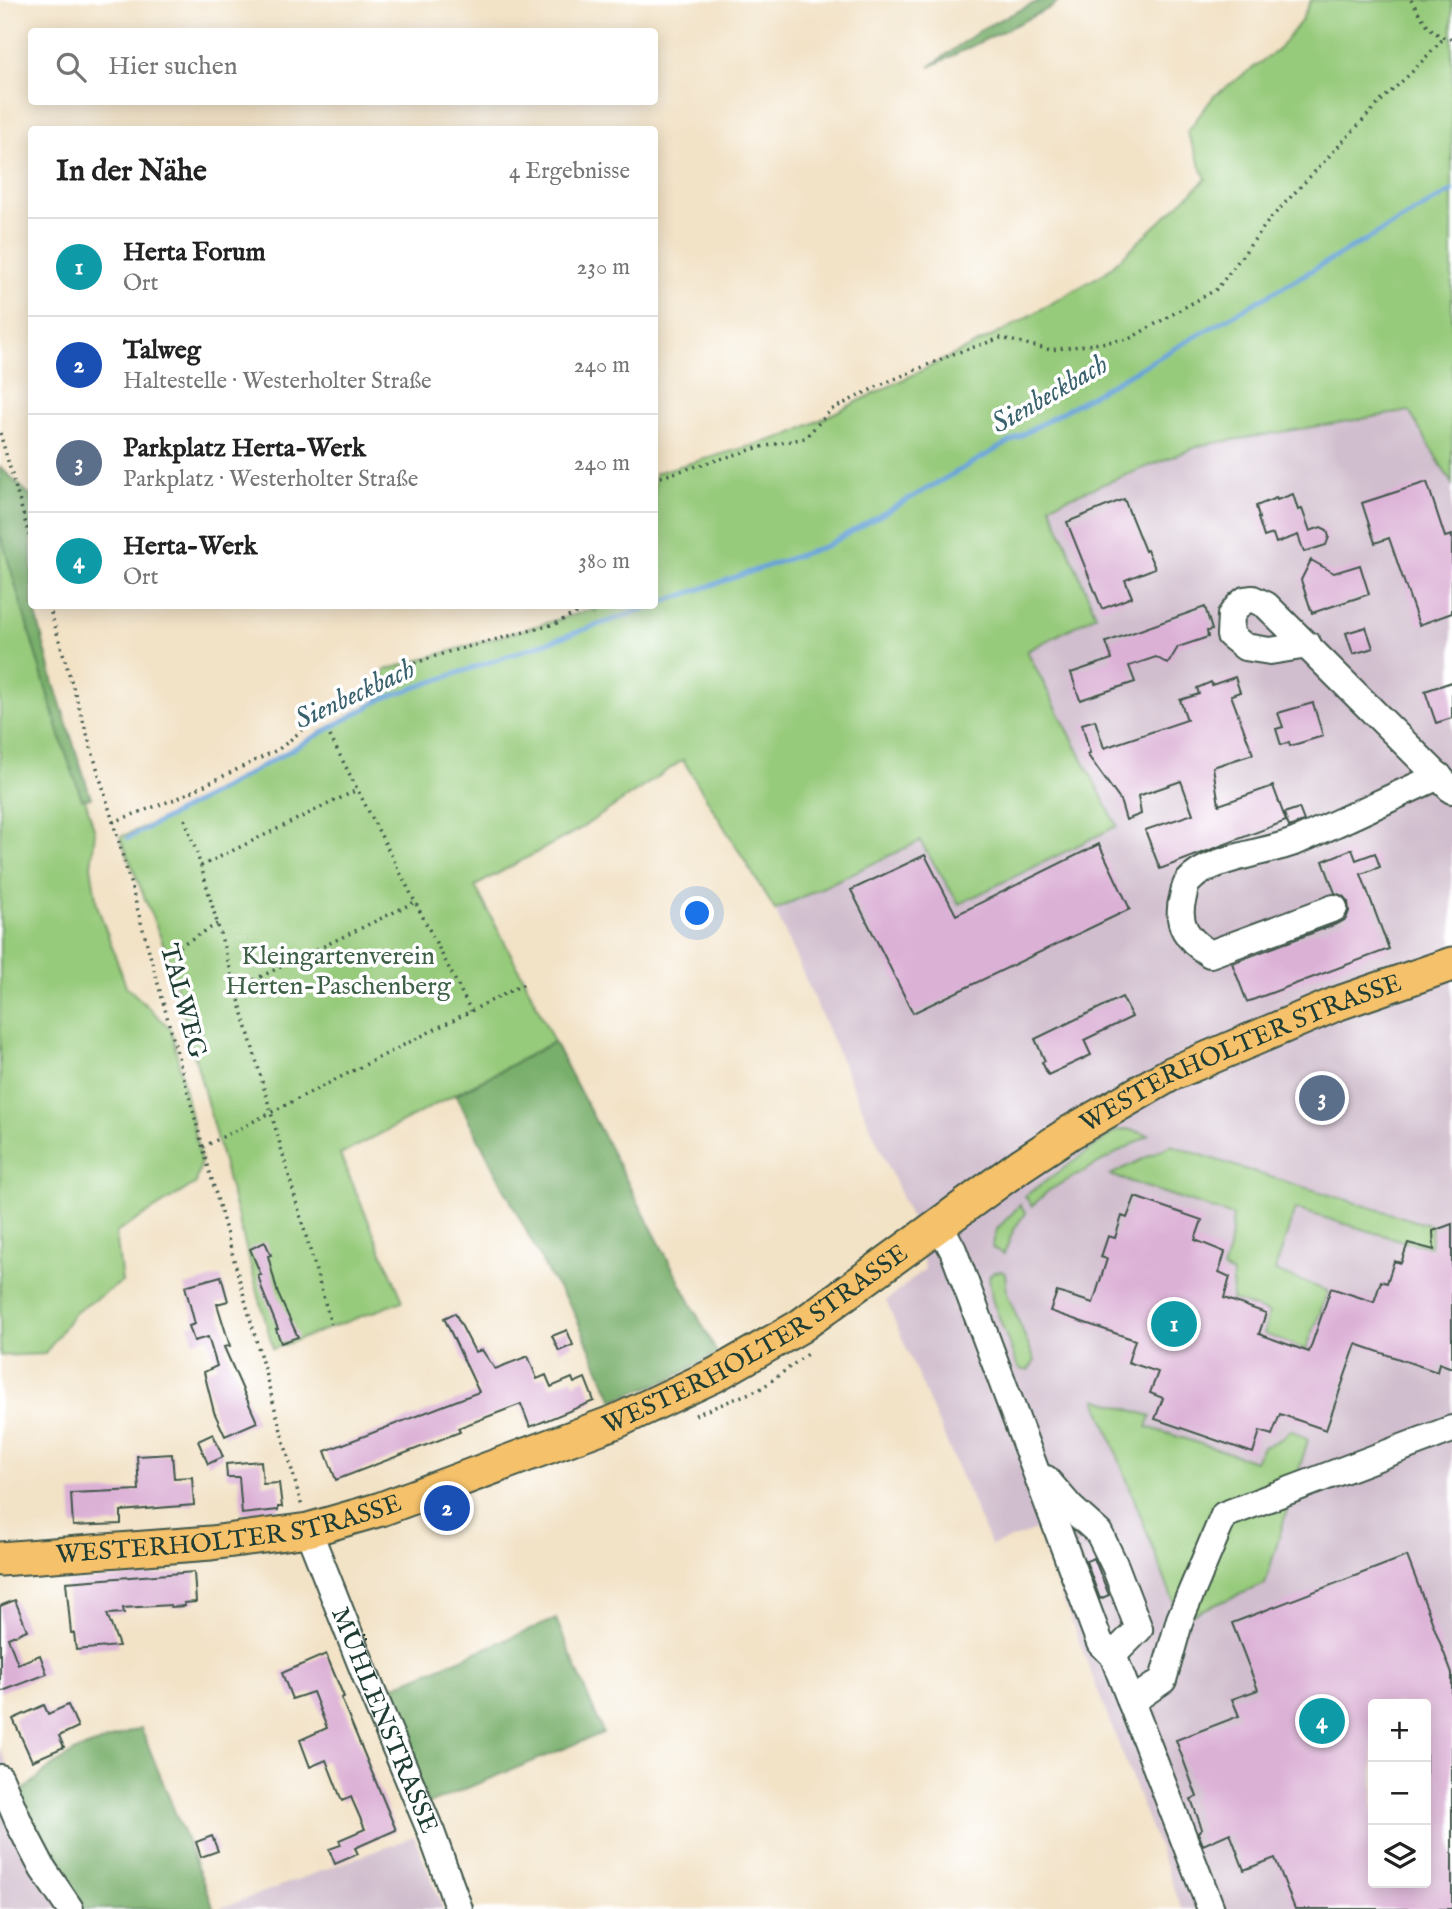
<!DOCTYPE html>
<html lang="de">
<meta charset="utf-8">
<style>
:root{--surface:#fff;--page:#f6f6f6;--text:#222;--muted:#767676;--line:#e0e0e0;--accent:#d1495b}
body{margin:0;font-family:"IM FELL English",serif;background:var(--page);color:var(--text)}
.controls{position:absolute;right:21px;bottom:21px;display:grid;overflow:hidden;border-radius:7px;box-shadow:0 4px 18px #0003}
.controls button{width:63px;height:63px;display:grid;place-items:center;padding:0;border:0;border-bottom:2px solid var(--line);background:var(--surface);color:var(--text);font:35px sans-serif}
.you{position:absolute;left:698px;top:914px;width:24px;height:24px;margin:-18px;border:5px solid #fff;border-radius:50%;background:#1a73e8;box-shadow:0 0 0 10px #1a73e833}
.badge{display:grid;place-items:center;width:46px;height:46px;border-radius:50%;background:var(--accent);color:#fff;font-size:23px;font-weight:700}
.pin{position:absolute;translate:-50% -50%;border:4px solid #fff;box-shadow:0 2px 7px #0006}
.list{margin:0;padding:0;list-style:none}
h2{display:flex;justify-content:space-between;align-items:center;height:91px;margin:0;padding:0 28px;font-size:30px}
h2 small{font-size:23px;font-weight:400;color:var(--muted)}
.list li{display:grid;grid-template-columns:46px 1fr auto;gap:21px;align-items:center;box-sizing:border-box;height:98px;padding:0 28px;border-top:2px solid var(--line)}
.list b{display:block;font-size:26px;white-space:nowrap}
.list p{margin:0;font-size:23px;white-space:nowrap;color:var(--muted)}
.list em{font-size:23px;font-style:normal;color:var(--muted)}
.icon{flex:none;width:38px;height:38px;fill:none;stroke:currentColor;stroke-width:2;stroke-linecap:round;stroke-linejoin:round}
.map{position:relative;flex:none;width:1452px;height:1909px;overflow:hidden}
.search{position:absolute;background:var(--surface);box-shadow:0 4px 18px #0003;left:28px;top:28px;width:630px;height:77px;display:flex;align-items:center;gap:18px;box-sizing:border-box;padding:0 24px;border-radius:7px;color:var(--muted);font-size:26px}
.panel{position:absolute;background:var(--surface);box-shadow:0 4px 18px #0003;left:28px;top:126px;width:630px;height:483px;border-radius:7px}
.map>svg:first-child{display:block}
.industrial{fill:#d0bdcd;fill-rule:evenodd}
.green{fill:#97cb7c;stroke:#5b8458;stroke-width:2}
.forest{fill:#79af6c;stroke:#4c7650;stroke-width:2}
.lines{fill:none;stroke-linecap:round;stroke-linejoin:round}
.stream{stroke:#68a3d8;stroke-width:5}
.building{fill:#dcb1d6;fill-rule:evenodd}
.minor-casing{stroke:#3f564a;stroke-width:30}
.major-casing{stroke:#3f564a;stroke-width:37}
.path{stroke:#3f564a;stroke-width:3.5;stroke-dasharray:2 5;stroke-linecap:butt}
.minor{stroke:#fff;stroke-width:26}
.major{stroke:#f5c16b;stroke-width:33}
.labels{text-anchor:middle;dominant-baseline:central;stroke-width:7;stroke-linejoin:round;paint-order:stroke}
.park-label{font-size:26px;fill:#3d6046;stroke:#fff}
.street-label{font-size:26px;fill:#1f3d34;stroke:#fff}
.water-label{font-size:28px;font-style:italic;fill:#39616d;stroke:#fff}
</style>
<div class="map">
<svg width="1452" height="1909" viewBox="0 0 1452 1909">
<rect width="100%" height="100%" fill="#fff"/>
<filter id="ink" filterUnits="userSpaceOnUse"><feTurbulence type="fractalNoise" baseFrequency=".0143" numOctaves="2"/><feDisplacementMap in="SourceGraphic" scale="14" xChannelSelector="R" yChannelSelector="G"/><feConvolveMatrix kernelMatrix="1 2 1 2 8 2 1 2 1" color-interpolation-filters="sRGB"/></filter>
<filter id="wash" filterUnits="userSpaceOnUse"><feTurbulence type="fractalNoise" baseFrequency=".00686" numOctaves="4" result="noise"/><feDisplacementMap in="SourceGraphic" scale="28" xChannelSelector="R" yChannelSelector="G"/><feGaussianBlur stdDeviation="1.57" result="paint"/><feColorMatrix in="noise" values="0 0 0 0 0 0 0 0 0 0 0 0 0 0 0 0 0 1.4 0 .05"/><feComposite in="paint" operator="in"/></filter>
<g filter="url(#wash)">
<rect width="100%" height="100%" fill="#f2e2c6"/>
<!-- industrial -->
<path class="industrial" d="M1409,411l43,73v1425h-270l-146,-379 -45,16 -105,-245 39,-32 -13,-48 -137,-311 145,-69 39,63 68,-254 69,-35 -46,-110 152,-60zM1373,1704h53v179h-53z
M0,1748l20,45 60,116h-80z
M414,1836l29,73h-225l174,-64z"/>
<!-- green -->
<path class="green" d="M1311,0h141v484l-43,-73 -207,34 -152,60 46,110 -69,36 90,175 -158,78 -39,-63 -145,69 -92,-150 -103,69 -105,57 51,97 28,59 -214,113 63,146 -130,48 -106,-396 -47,-116 65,-27 192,-108 8,-32 209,-61 2,4 -1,-7h59l1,-133 134,-38 216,-105 101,-58 100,-93 -19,-47 27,-36 65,-47 22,-28z
M0,514l95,318 -4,34 6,39 29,81 45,43 30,133 -5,21 -80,50 6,49 -49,32 -28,40 -45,2z
M1127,1129l22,6 -101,56 -16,15 -7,-10 91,-65z
M1171,1145l70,23 191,58 -2,20 -24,-4 -111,-33 -20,62 53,20 -22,59 -42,-16 5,-21 -37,-13 1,-26 -10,-5 6,-20 4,-33 -123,-41z
M1020,1205l5,8 -12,18 -9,23 -12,-6 5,-19z
M1002,1271l3,3 2,19 28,68 -7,9h-6l-4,-3 -26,-68 -3,-22 4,-5z
M1096,1399l55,17 -4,11 108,34 8,-14 18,-8 10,-9 17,10 -43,144 -85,35z"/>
<!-- forest -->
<path class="forest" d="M1041,0h18l-7,7 -123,60 56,-40z
M0,467l30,28 1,4 1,107h2l20,78 37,114 -9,1 -20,-56 -62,-210z
M554,1042l163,311 -47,26 -57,21 -41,-92 -23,-33 -93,-180z
M556,1619l47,114 -175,71 -46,-113z
M141,1728l73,181h-134l-24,-33 -36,-83 32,-27 24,-15z"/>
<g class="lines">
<!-- stream -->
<path class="stream" d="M654,605l172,-59 626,-355
M128,838l81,-42 173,-97 271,-93"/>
</g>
<g id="blocks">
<!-- building -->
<path class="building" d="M1427,482l18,55 7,-2v78l-33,12 -30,-87 -14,5 -13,-40z
M1293,494l5,16 4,-1 8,22 11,-4 6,3 2,7 -3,8 -22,7 -6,-17 -22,8 -3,-9 -9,3 -6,-19h1l-3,-12 20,-8 1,2z
M1124,499l21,52 2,-1 8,18 -30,12 7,17 -30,12 -35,-87z
M1311,560l23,13 26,-8 9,29 -57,19 -11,-33z
M1205,607l7,23 -5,1 1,6 -30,10 -10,17 -12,-7 -27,9 6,16 -55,18 -9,-27 41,-14 -6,-17z
M1366,627l7,21 -20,6 -7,-21z
M1235,677l5,15 -9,3 22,59 -40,13 6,38 54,-19 13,35 -126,48 -15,-39 48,-16 -12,-33 -43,15 3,18 -15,6 -6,-20 -33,-46 3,-1 -8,-29 13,-4 9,28 83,-28 -7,-20 19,-6 -2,-6 14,-6 1,3z
M1452,682v36l-16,5 -11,-32z
M1313,703l10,33 -33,10 -1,-4 -8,3 -5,-16 7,-2 -5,-14z
M1299,808l5,13 -15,6 -5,-14z
M1099,844l31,65 -217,104 -62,-123 74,-35 31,60z
M1352,849l4,11 19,-7 5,14 -19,7 28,75 -142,53 -15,-39 107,-40 7,-4 3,-8 -1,-9 -5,-6 -8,-3 -12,-32z
M1122,997l10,20 -48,23 7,15 -43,20 -6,-13 3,-1 -10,-22z
M1135,1197l67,23 -7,20 30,12 -6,20 11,5 -6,21 42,15 -7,21 50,18 22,-64 43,14 7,-21 6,2 7,-22 7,2 7,-20 26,7 -1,-19 19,-7v144l-13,-5 -2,9 -81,-28 -30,86 -46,-16 -8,21 -12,-4 -7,22 -98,-34 8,-21 -13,-5 8,-21 -30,-10 7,-22 -85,-29 7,-19 36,11 14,-44 -6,-2 7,-21 7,2 7,-22 5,2z
M265,1242l6,13 -3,1 10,38 20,43 -17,6 -5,-14h2l-15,-37 -5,-17h3l-11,-26z
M221,1276l7,25 -11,3 13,42 -6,1 33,75 -32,14 -11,-24 -10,-40 13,-6 -9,-29 -14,4 -5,-15 6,-2 -10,-38z
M455,1313l20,39 7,-2 13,19 33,-13 9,23 9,-4 5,12 21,-9 2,5 11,-5 9,23 -64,26 -9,-23 -63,24 2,4 -124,48 -11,-29 154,-59 -35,-74z
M567,1330l6,15 -14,6 -7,-15z
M213,1434l10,23 -15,7 -10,-23z
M172,1454l2,24 18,-1 2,28 -73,6v13l-48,2 -2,-33 68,-3 -2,-34z
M261,1461l2,23 16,-1 3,24h-4v3l-36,4 -3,-37h-12l-1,-13z
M1407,1556l45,118v235h-157l-20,-51 -31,12 -14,-37 -27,12 -5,-12 4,-4 -11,-30 6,-2 -21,-57 63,-24 -7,-17 26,-9 -26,-67zM1373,1704h53v179h-53z
M1094,1558l15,37 -9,4 -14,-38z
M194,1572l2,30 -12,1 1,3 -14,1v-2l-48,3 1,5 -17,1 12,32 -43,4 -2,-17h-3l-5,-51z
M15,1600l12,30 -19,8 10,26 22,-9 7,19 -47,18v-86z
M326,1654l18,43 -3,1 55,132 -41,18 3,6 -23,10 -6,-15 12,-4 -2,-5 26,-11 -14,-32 -9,4 -16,-41 -16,7 -10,-27 27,-12 -14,-36 -21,7 -10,-26z
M44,1705l4,9 20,-9 10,22 -19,9 5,11 -32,14 -19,-42z
M212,1836l6,15 -17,6 -5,-15z"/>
</g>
</g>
<g filter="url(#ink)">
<use href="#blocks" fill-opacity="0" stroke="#3f564a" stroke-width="2"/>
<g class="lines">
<defs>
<g id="minor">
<path d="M1308,645l-38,6 -25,-4 -15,-12 1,-20 8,-10 6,-5 8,-1 13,6 186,185"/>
<path d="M1334,908l-124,46c-22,-14 -35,-29 -27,-57 1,-5 2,-11 5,-15 21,-25 79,-29 109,-41 48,-21 95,-44 142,-65"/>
<path d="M939,1224l14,26 147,393 13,12 98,254"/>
<path d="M1046,1479l25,29 28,25 16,33 24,63 -26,26"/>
<path id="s1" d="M308,1530l65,164 58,138 28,77"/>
<path d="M1131,1702l32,-22 17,-61 44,-104 228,-86"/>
<path d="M0,1778l20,47 23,44 27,40"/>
</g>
<g id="major">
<path id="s2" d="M0,1559l211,-16 97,-13 73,-21 236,-88 98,-46 84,-48 222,-162 50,-33 100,-58 165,-70 116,-40"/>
</g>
</defs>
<!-- minor casing -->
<use href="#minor" class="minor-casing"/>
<!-- major casing -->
<use href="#major" class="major-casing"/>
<!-- path -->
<path class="path" d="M1411,0c9,15 22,39 41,39
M0,433l32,112
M654,479l103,-31 48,-10 26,-28 47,-24 75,-32 48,-16 50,12 78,-11 88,-50 53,-70 112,-119 30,-28 31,-33
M49,606l70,236 183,665
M330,736l141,275
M185,819l16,47 130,458
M113,822l65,-24 101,-49 59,-48 56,-31 54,-18 107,-28 26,-14 2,-4
M201,866l156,-76
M167,953l50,-29
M235,989l180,-87
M203,1147l323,-164
M695,1415l67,-27 45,-34"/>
<!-- minor -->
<use href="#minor" class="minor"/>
<!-- major -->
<use href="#major" class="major"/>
</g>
</g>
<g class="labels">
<!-- park labels -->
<g class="park-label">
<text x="338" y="956">Kleingartenverein<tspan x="338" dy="30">Herten-Paschenberg</tspan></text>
</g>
<!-- street labels -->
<g class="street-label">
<text transform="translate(183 1001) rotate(75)">TALWEG</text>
<text stroke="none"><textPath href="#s2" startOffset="1365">WESTERHOLTER STRASSE</textPath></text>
<text stroke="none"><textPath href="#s2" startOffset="798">WESTERHOLTER STRASSE</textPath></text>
<text stroke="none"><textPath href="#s2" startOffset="231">WESTERHOLTER STRASSE</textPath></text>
<text stroke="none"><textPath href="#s1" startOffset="205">MÜHLENSTRASSE</textPath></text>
</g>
<!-- water labels -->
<g class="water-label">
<text transform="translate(1050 395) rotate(-30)">Sienbeckbach</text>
<text transform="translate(355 695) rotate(-25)">Sienbeckbach</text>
</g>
</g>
</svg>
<div class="controls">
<button>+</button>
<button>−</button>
<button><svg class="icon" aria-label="layers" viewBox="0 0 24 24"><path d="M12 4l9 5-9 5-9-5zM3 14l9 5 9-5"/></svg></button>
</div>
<div class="you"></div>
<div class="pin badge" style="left:1174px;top:1324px;background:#0f9aa8">1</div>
<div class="pin badge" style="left:447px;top:1508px;background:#1a4fb4">2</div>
<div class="pin badge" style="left:1322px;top:1098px;background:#5c6f8a">3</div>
<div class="pin badge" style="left:1322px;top:1721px;background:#0f9aa8">4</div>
<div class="search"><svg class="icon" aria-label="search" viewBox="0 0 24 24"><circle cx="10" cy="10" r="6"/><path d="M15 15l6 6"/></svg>Hier suchen</div>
<section class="panel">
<h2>In der Nähe<small>4 Ergebnisse</small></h2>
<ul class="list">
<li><span class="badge" style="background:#0f9aa8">1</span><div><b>Herta Forum</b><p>Ort</p></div><em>230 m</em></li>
<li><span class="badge" style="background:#1a4fb4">2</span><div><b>Talweg</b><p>Haltestelle · Westerholter Straße</p></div><em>240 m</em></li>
<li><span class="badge" style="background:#5c6f8a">3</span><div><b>Parkplatz Herta-Werk</b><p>Parkplatz · Westerholter Straße</p></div><em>240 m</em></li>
<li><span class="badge" style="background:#0f9aa8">4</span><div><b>Herta-Werk</b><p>Ort</p></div><em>380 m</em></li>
</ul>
</section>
</div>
